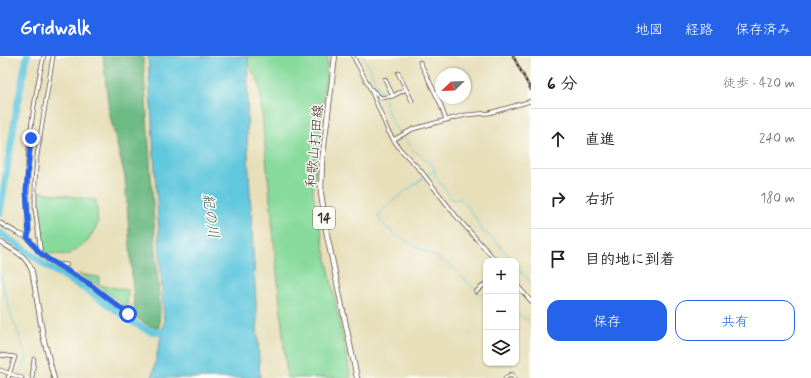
<!DOCTYPE html>
<html lang="ja">
<meta charset="utf-8">
<style>
:root{--surface:#fff;--page:#f6f6f6;--text:#222;--muted:#767676;--line:#e0e0e0;--accent:#2563eb}
body{margin:0;font-family:Mynerve,"Klee One",sans-serif;background:var(--page);color:var(--text)}
.controls{position:absolute;right:12px;bottom:12px;display:grid;overflow:hidden;border-radius:8px;box-shadow:0 1px 3px #0004}
.controls button{width:36px;height:36px;display:grid;place-items:center;padding:0;border:0;border-bottom:1px solid var(--line);background:var(--surface);color:var(--text);font:20px sans-serif}
.compass{position:absolute;left:435px;top:12px;width:36px;height:36px;border-radius:50%;background:var(--surface);box-shadow:0 1px 3px #0004;rotate:247deg}
.stop{position:absolute;width:12px;height:12px;margin:-9px;border:3px solid #2563eb;border-radius:50%;background:#fff}
.stop.end{background:#2563eb;border-color:#fff;box-shadow:0 1px 4px #0008}
.list{margin:0;padding:0;list-style:none}
h2{display:flex;justify-content:space-between;align-items:center;height:52px;margin:0;padding:0 16px;font-size:17px}
h2 small{font-size:13px;font-weight:400;color:var(--muted)}
.list li{display:grid;grid-template-columns:26px 1fr auto;gap:12px;align-items:center;box-sizing:border-box;height:60px;padding:0 16px;border-top:1px solid var(--line)}
.list b{display:block;font-size:15px;white-space:nowrap}
.list em{font-size:13px;font-style:normal;color:var(--muted)}
.actions{display:flex;gap:8px;padding:12px 16px}
.actions a{flex:1;padding:9px 0;border:1px solid var(--accent);border-radius:12px;text-align:center;font-size:14px;color:var(--accent)}
.actions .main{background:var(--accent);color:#fff}
.icon{flex:none;width:22px;height:22px;fill:none;stroke:currentColor;stroke-width:2;stroke-linecap:round;stroke-linejoin:round}
.map{position:relative;flex:none;width:531px;height:322px;overflow:hidden}
header{display:flex;align-items:center;gap:24px;box-sizing:border-box;height:56px;padding:0 20px;background:var(--accent);color:#fff}
header strong{font-size:19px}
nav{display:flex;gap:22px;margin-inline-start:auto;font-size:14px}
main{display:flex}
aside{flex:1;background:var(--surface)}
.map>svg:first-child{display:block}
.green{fill:#87da9c;stroke:#61825d}
.forest{fill:#6dba84;stroke:#547251}
.water{fill:#60c7dd;stroke:#4e787e}
.lines{fill:none;stroke-linecap:round;stroke-linejoin:round}
.stream{stroke:#60c7dd;stroke-width:1}
.river{stroke:#60c7dd;stroke-width:7}
.minor-casing{stroke:#554535;stroke-width:4.5}
.tertiary-casing{stroke:#554535;stroke-width:5}
.secondary-casing{stroke:#554535;stroke-width:5.5}
.primary-casing{stroke:#554535;stroke-width:6}
.minor{stroke:#fff;stroke-width:3}
.tertiary{stroke:#fff;stroke-width:3.5}
.secondary{stroke:#fff;stroke-width:4}
.primary{stroke:#fff;stroke-width:4.5}
.rail-casing{stroke:#3b2a1e;stroke-width:2.5}
.rail{stroke:#fdfcf7;stroke-width:1;stroke-dasharray:3;stroke-linecap:butt}
.route{stroke:#2563eb;stroke-width:5}
.labels{text-anchor:middle;dominant-baseline:central;stroke-width:3;stroke-linejoin:round;paint-order:stroke}
.shield{fill:#fdfcf7;stroke:#75695f;stroke-width:1}
.shield-label{font-size:13px;font-weight:bold;fill:#3b2a1e}
.street-label{font-size:14px;fill:#3b2a1e;stroke:#fdfcf7}
.water-label{font-size:15px;font-style:italic;fill:#465957;stroke:#fdfcf7}
</style>
<header>
<strong>Gridwalk</strong>
<nav><a>地図</a><a>経路</a><a>保存済み</a></nav>
</header>
<main>
<div class="map">
<svg width="531" height="322" viewBox="0 0 531 322">
<rect width="100%" height="100%" fill="#fdfcf7"/>
<filter id="ink" filterUnits="userSpaceOnUse"><feTurbulence type="fractalNoise" baseFrequency=".025" numOctaves="2"/><feDisplacementMap in="SourceGraphic" scale="8" xChannelSelector="R" yChannelSelector="G"/><feConvolveMatrix kernelMatrix="1 2 1 2 8 2 1 2 1" color-interpolation-filters="sRGB"/></filter>
<filter id="wash" filterUnits="userSpaceOnUse"><feTurbulence type="fractalNoise" baseFrequency=".012" numOctaves="4" result="noise"/><feDisplacementMap in="SourceGraphic" scale="16" xChannelSelector="R" yChannelSelector="G"/><feGaussianBlur stdDeviation="0.9" result="paint"/><feColorMatrix in="noise" values="0 0 0 0 0 0 0 0 0 0 0 0 0 0 0 0 0 1.4 0 .05"/><feComposite in="paint" operator="in"/></filter>
<g filter="url(#wash)">
<rect width="100%" height="100%" fill="#e7dfba"/>
<!-- green -->
<path class="green" d="M248,0h80l-15,137 38,185h-64l-28,-296 -11,-18z
M36,135l60,9 2,24 -11,18 -20,13 -23,-2z
M78,218l21,3v8l29,5 -1,18 -29,-23z"/>
<!-- forest -->
<path class="forest" d="M103,0h40l17,254 -1,18 -10,-2 -14,-9 -10,-140 -16,-65z"/>
<!-- water -->
<path class="water" d="M148,0h100l-1,79 13,243h-108l12,-56z"/>
<g class="lines">
<!-- stream -->
<path class="stream" d="M363,0l20,40
M384,43l7,23 22,27 20,17 3,11 16,22 3,1 5,-2 13,16 10,18 9,5 21,24
M433,115l-43,32 -10,11 -2,3 3,5 13,12 56,31 29,28 7,4
M0,133l4,1
M516,209l15,18
M0,218l11,41 14,36 2,6 -7,19
M516,259l15,6"/>
<!-- river -->
<path class="river" d="M0,157l16,-101 11,-56
M0,177l34,23 11,9 48,29 41,29 15,8 22,3"/>
</g>
</g>
<g filter="url(#ink)">
<g class="lines">
<defs>
<path id="minor" d="M44,0c-14,58 -20,118 -15,177l-2,4 12,15 8,7 44,26 37,29
M353,0l17,32 18,43 11,17 22,23 35,45 40,45
M420,6l20,41 6,17
M370,32l11,10 12,-2 -8,-17
M406,33l6,12
M393,40l13,-7 -8,-16
M393,84l20,-11 33,-9 20,-5 23,-2 42,-12
M41,198l-6,-46v-26l2,-26 16,-100
M58,208l9,1
M516,228l15,17
M476,236l10,-9
M0,299l15,2 -7,21
M0,314l22,8
M32,322l2,-19
M505,322l7,-4 2,4"/>
<path id="tertiary" d="M0,167l19,11 8,3"/>
<path id="secondary" d="M0,186c15,9 26,13 32,29l11,65 11,42"/>
<path id="primary" d="M335,0l-13,106 -1,31 6,42 30,143"/>
</defs>
<!-- minor casing -->
<use href="#minor" class="minor-casing"/>
<!-- tertiary casing -->
<use href="#tertiary" class="tertiary-casing"/>
<!-- secondary casing -->
<use href="#secondary" class="secondary-casing"/>
<!-- primary casing -->
<use href="#primary" class="primary-casing"/>
<!-- minor -->
<use href="#minor" class="minor"/>
<!-- tertiary -->
<use href="#tertiary" class="tertiary"/>
<!-- secondary -->
<use href="#secondary" class="secondary"/>
<!-- primary -->
<use href="#primary" class="primary"/>
<defs>
<path id="rail" d="M513,0l18,34"/>
</defs>
<!-- rail casing -->
<use href="#rail" class="rail-casing"/>
<!-- rail -->
<use href="#rail" class="rail"/>
</g>
</g>
<g class="lines" filter="url(#ink)">
<!-- route -->
<path class="route" d="M31,82l-5,53 3,42 -2,4 12,15 9,7 43,26 37,29"/>
</g>
<g class="labels">
<!-- shield labels -->
<rect class="shield" x="313" y="151" width="22" height="22" rx="3"/>
<g class="shield-label">
<text x="324" y="162">14</text>
</g>
<!-- street labels -->
<g class="street-label">
<text transform="translate(315 90) rotate(-85)">和歌山打田線</text>
</g>
<!-- water labels -->
<g class="water-label">
<text transform="translate(210 160) rotate(82)">紀の川</text>
</g>
</g>
</svg>
<div class="controls">
<button>+</button>
<button>−</button>
<button><svg class="icon" aria-label="layers" viewBox="0 0 24 24"><path d="M12 4l9 5-9 5-9-5zM3 14l9 5 9-5"/></svg></button>
</div>
<svg class="compass" viewBox="-18 -18 36 36"><path d="M0-13l5 13h-10z" fill="#e53935"/><path d="M0 13l5-13h-10z" fill="#767676"/></svg>
<div class="stop" style="left:128px;top:258px"></div>
<div class="stop end" style="left:31px;top:82px"></div>
</div>
<aside>
<h2>6 分<small>徒歩 · 420 m</small></h2>
<ul class="list">
<li><svg class="icon" aria-label="ahead" viewBox="0 0 24 24"><path d="M12 20V5M6 11l6-6 6 6"/></svg><div><b>直進</b></div><em>240 m</em></li>
<li><svg class="icon" aria-label="right" viewBox="0 0 24 24"><path d="M7 20v-9h11M14 6l5 5-5 5"/></svg><div><b>右折</b></div><em>180 m</em></li>
<li><svg class="icon" aria-label="arrive" viewBox="0 0 24 24"><path d="M6 21V4h12l-3 4 3 4H6"/></svg><div><b>目的地に到着</b></div></li>
</ul>
<div class="actions"><a class="main">保存</a><a>共有</a></div>
</aside>
</main>
